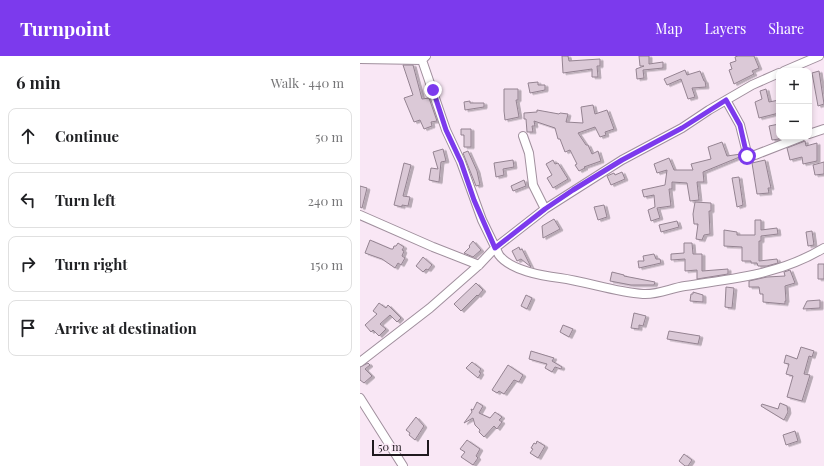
<!DOCTYPE html>
<meta charset="utf-8">
<style>
:root{--surface:#fff;--page:#f6f6f6;--text:#202124;--muted:#757577;--line:#e0e0e0;--accent:#7c3aed}
body{margin:0;font-family:"Playfair Display",serif;background:var(--page);color:var(--text)}
.controls{position:absolute;right:12px;top:12px;display:grid;overflow:hidden;border-radius:8px;box-shadow:0 2px 6px #0003}
.controls button{width:36px;height:36px;display:grid;place-items:center;padding:0;border:0;border-bottom:1px solid var(--line);background:var(--surface);color:var(--text);font:20px sans-serif}
.scale{position:absolute;left:12px;bottom:10px;width:57px;box-sizing:border-box;padding-left:4px;border:2px solid #1f191e;border-top:0;font-size:11px;line-height:14px;white-space:nowrap;color:#1f191e;-webkit-text-stroke:3px #f9e7f5;paint-order:stroke}
.stop{position:absolute;width:12px;height:12px;margin:-9px;border:3px solid #7c3aed;border-radius:50%;background:#fff}
.stop.end{background:#7c3aed;border-color:#fff;box-shadow:0 1px 4px #0008}
.list{margin:0;padding:0;list-style:none}
h2{display:flex;justify-content:space-between;align-items:center;height:52px;margin:0;padding:0 16px;font-size:17px}
h2 small{font-size:13px;font-weight:400;color:var(--muted)}
.list li{display:grid;grid-template-columns:26px 1fr auto;gap:12px;align-items:center;box-sizing:border-box;height:56px;margin:0 8px 8px;padding:0 8px;border:1px solid var(--line);border-radius:8px}
.list b{display:block;font-size:15px;white-space:nowrap}
.list em{font-size:13px;font-style:normal;color:var(--muted)}
.icon{flex:none;width:22px;height:22px;fill:none;stroke:currentColor;stroke-width:2;stroke-linecap:round;stroke-linejoin:round}
.map{position:relative;flex:none;width:464px;height:410px;overflow:hidden}
header{display:flex;align-items:center;gap:24px;box-sizing:border-box;height:56px;padding:0 20px;background:var(--accent);color:#fff}
header strong{font-size:19px}
nav{display:flex;gap:22px;margin-inline-start:auto;font-size:14px}
main{display:flex}
aside{flex:1;background:var(--surface)}
.map>svg:first-child{display:block}
.building{fill:#dbc9d7;stroke:#948391;filter:url(#shadow)}
.lines{fill:none;stroke-linecap:round;stroke-linejoin:round}
.street-casing{stroke:#a08f9d;stroke-width:10}
.street{stroke:#fff;stroke-width:8}
.route{stroke:#7c3aed;stroke-width:5}
</style>
<header>
<strong>Turnpoint</strong>
<nav><a>Map</a><a>Layers</a><a>Share</a></nav>
</header>
<main>
<aside>
<h2>6 min<small>Walk · 440 m</small></h2>
<ul class="list">
<li><svg class="icon" aria-label="ahead" viewBox="0 0 24 24"><path d="M12 20V5M6 11l6-6 6 6"/></svg><div><b>Continue</b></div><em>50 m</em></li>
<li><svg class="icon" aria-label="left" viewBox="0 0 24 24"><path d="M17 20v-9H6M10 6l-5 5 5 5"/></svg><div><b>Turn left</b></div><em>240 m</em></li>
<li><svg class="icon" aria-label="right" viewBox="0 0 24 24"><path d="M7 20v-9h11M14 6l5 5-5 5"/></svg><div><b>Turn right</b></div><em>150 m</em></li>
<li><svg class="icon" aria-label="arrive" viewBox="0 0 24 24"><path d="M6 21V4h12l-3 4 3 4H6"/></svg><div><b>Arrive at destination</b></div></li>
</ul>
</aside>
<div class="map">
<svg width="464" height="410" viewBox="0 0 464 410">
<defs>
<filter id="shadow"><feDropShadow dx="3" dy="1.5" stdDeviation="0" flood-color="#0004"/></filter>
</defs>
<rect width="100%" height="100%" fill="#f9e7f5"/>
<!-- building -->
<path class="building" d="M202,0h6l1,5 31,-2v7h-3l1,11h-6v-8l-29,4z
M279,0h10v8l14,-2v6l-20,2 1,8 -7,1 -1,-10 8,-3h-4z
M378,0h16l5,12 -7,3 2,3 -20,10 -5,-14 3,-1 -2,-6 6,-2 -1,-4z
M43,9h10l9,34 7,-1 8,23 -6,1 1,4 -8,3 -4,-9 -6,2 -10,-24 9,-3z
M325,14l2,5 13,-4 4,10h1l1,6 -14,1 3,9 -7,2 -7,-20 -14,6 -3,-6z
M459,15l5,33 -6,2 -6,-33z
M178,26v3h7v5l-15,3 -2,-10z
M144,33h14v11h-2l3,17 -14,3 -1,-9z
M406,33l3,13 10,-2v13l-20,5 -4,-16 7,-3 -2,-8z
M110,45v2h14v4l-19,3 -1,-8z
M233,49l2,9 12,-4 7,19 -9,3 1,3 -6,2 -5,-10 -17,6 8,12h2l4,9 6,-3 3,10 -17,6 1,1 -6,3 -4,-6 2,-1 -7,-14 -5,2 -5,-13h-2l-3,-11 -21,-7 1,5h-3l1,6h-6l-1,-13h-2v-6l13,-1v-2l22,4 1,-1 8,1 -2,8 17,1 -2,-16z
M419,68v15l-7,1 -3,-14z
M101,73h10v18h-7v-12h-3z
M445,85l1,5 11,-3v18l-14,3 -1,-7 -12,3 -3,-12z
M362,86l5,14 14,-2 1,2 -39,16 1,10h-7l2,18 -9,1 -3,-18 -15,-1v7h-3l2,17 -14,2 3,10 -9,3 -3,-11 7,-3 -1,-12 -10,2 -2,-7 23,-5 2,-15 -10,3 -3,-9 15,-6 5,12h19l-2,-6 20,-5 -3,-12z
M83,93l3,12 -5,1 -2,20 -10,-2 2,-12 7,1 -5,-17z
M108,95l9,20 3,14 -4,1 -13,-33z
M153,104l1,7 -11,2 1,6 -8,2 -2,-14z
M193,104l2,4 3,-1 10,16 -15,9 -6,-10 5,-3 -6,-11z
M405,104l6,28h-3l1,5 -12,1 -5,-31z
M464,106v12l-9,1 -2,-10z
M44,107l7,2 -8,31 7,1 -2,9 -6,-1v2l-8,-2z
M262,116l3,7 -14,6 -4,-9 7,-3 1,2z
M379,121l4,28 -6,2 -5,-29z
M164,124l2,6 -13,5 -2,-5z
M0,130l7,2 -5,20 -2,-1z
M335,146l16,1v8h-2l1,23 -6,1 -2,5 -6,-1 2,-15h-4l-1,-10z
M244,149l3,12 -9,3 -4,-13z
M194,163l6,10 -17,9 -1,-12z
M395,164h6v10l16,-2 1,6 -17,2v5h-2v20l18,-2 1,4 -11,3h-9l-1,-3h-6v-2h-9v-14l-18,-1v-16l13,2v3h18z
M317,165l2,6 -18,5 -2,-7z
M452,175l2,14 -6,1 -2,-14z
M10,184l21,9h2l1,-3h2l2,-3 6,4 -2,3 2,1 -2,5 3,2 -4,7 -3,-2 -3,5 -13,-9 -17,-6z
M113,185l8,9 -8,7 -9,-4 6,-6 -1,-1z
M324,187h8l1,11h9v17l26,-2v5l-31,5v-9l-12,1v-12l-14,1v-6l13,-1z
M159,191l1,3 2,-1 9,18 -10,-8 -4,2 -5,-10z
M294,198l2,5h4l1,4 -22,5 -1,-7h6l-1,-5z
M63,201l9,8 -4,5 -2,-1 -3,3 -7,-6z
M458,208h6v15h-6z
M430,214l5,13 -10,3 1,15h-1v3l-22,-2v-8h-3l-1,-7h-10v-6l18,-4 18,-1 -1,-4z
M252,216l12,3v1l31,6 -1,3h-23l-21,-4z
M116,227l7,7 -5,6 -1,-1 -16,16 -7,-7z
M366,231l8,1 -2,20 -7,-1z
M333,236l10,3v7l-13,-1 1,-7h2z
M166,239l6,3 -5,11 -6,-3z
M460,244v8l-17,1 4,-8z
M19,247l7,5 2,-3 13,13 -4,4 -7,-7 -10,9 6,5 -7,7 -6,-6 -2,2 -6,-7 12,-11 -4,-3z
M274,257l12,3 -3,10 -4,-1v4l-8,-1z
M203,269l10,4 -4,8 -9,-5z
M309,275l31,5 -2,8 -31,-5z
M441,291l13,4 -2,6 -3,-1 -5,18 6,1 -8,26 -15,-4 6,-21 -7,-2 3,-10 -5,-1 2,-8 11,4z
M171,295l23,7 -2,3 10,6 -1,2 -6,-2 -3,5 -7,-4 2,-4 -18,-5z
M112,306l9,7 -2,3 2,1 -3,5 -12,-10z
M8,307l2,2 -5,4 7,7 -8,7 -4,-3v-13z
M148,309l15,10 -4,7 -5,-2 -10,14 -5,-3 -2,2 -5,-3z
M117,346l6,4 -4,7 11,5 5,-6 7,5 -3,3 3,2 -5,7 -3,-3 -10,11 -5,-5 1,-2 -5,-5 -2,-7 -9,5 8,-11 -1,-3 2,1z
M420,347l7,3 1,6 -4,8 -23,-14 1,-2 16,5z
M56,361l8,9 -9,14 -6,-5 1,-2 -4,-3z
M435,375l3,10 -12,4 -3,-10z
M107,384l13,9 -4,7 2,2 -5,7 -12,-8 4,-5 -5,-3z
M177,385l8,5 -7,12 -8,-5 3,-4 -2,-1 3,-5 2,1z
M324,398l8,6 -4,6h-3l-6,-5z"/>
<g class="lines">
<defs>
<path id="street" d="M66,0l-4,4 24,70 15,32 21,58 17,35c11,15 43,21 61,23 28,4 55,14 83,16 15,1 28,-6 42,-8 50,-8 94,-11 139,-38
M0,3l62,1
M424,15l35,-15
M366,44l14,25 8,32 7,-2 46,-18
M449,78l15,-5
M163,80l6,17 4,32 12,24
M0,159l73,32 46,18
M0,306l70,-54 49,-43 16,-17 50,-39 77,-49 60,-32 27,-18 43,-25 27,-12
M0,342l43,68"/>
</defs>
<!-- street casing -->
<use href="#street" class="street-casing"/>
<!-- street -->
<use href="#street" class="street"/>
</g>
<g class="lines">
<!-- route -->
<path class="route" d="M73,34l13,40 15,32 13,38 21,48 50,-39 28,-19 49,-30 60,-32 44,-28 14,25 7,31"/>
</g>
</svg>
<div class="controls">
<button>+</button>
<button>−</button>
</div>
<div class="scale">50 m</div>
<div class="stop" style="left:387px;top:100px"></div>
<div class="stop end" style="left:73px;top:34px"></div>
</div>
</main>
